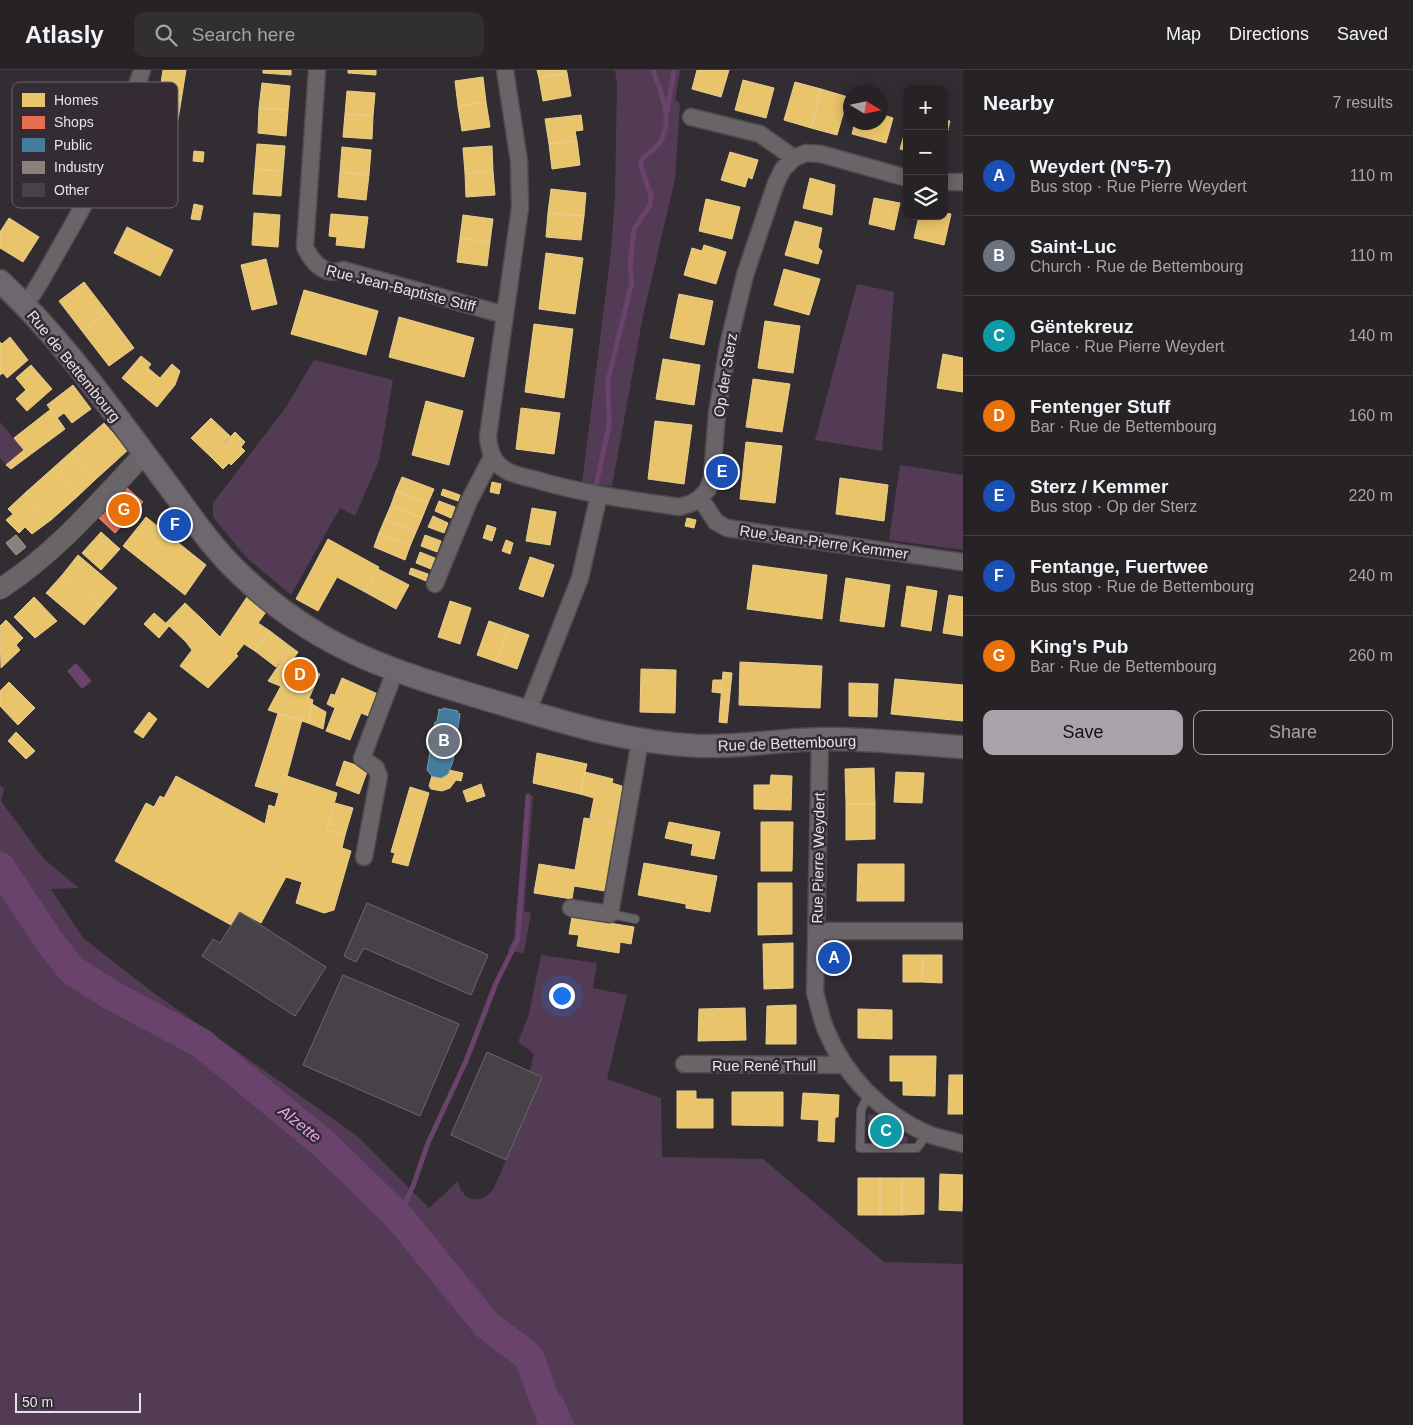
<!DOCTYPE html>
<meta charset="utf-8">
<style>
:root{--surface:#262226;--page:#322f32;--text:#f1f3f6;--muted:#a4a4a7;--line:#423f43;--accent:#a8a3a8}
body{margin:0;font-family:Helvetica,sans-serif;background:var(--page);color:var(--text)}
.controls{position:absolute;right:15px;top:15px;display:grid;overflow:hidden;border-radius:10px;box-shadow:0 2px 12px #0003}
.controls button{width:45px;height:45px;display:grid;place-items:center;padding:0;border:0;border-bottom:1px solid var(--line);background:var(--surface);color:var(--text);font:25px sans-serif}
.compass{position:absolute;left:843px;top:15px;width:45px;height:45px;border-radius:50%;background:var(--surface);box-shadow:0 2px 12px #0003;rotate:100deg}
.scale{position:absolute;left:15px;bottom:12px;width:126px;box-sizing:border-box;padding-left:5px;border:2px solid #e7e2e8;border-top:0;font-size:14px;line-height:18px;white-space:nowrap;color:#e7e2e8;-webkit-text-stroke:4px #342b34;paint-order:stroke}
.you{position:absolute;left:561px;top:925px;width:18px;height:18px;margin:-12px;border:4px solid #fff;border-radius:50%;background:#1a73e8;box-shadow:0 0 0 8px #1a73e833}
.badge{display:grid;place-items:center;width:32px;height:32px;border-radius:50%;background:var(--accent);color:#fff;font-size:16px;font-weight:700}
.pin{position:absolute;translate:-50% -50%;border:2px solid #fff;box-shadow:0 1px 5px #0006}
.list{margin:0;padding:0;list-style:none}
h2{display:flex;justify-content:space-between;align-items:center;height:65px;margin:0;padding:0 20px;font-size:21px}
h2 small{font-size:16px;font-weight:400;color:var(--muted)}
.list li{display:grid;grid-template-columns:32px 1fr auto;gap:15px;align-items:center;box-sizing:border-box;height:80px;padding:0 20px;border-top:1px solid var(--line)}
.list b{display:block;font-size:19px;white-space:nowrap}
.list p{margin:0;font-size:16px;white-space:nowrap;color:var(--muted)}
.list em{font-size:16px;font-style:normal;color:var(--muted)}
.actions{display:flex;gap:10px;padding:15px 20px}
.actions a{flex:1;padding:11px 0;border:1px solid var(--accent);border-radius:10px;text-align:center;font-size:18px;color:var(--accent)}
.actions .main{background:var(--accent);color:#111}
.icon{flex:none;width:28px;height:28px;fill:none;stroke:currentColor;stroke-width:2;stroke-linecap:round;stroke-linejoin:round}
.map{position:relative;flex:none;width:963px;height:1355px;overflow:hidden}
header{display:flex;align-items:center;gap:30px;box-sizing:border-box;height:70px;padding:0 25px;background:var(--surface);border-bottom:1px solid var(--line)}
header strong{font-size:24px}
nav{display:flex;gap:28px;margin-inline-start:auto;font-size:18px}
.search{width:350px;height:45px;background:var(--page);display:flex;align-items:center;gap:12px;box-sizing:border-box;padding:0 18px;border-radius:10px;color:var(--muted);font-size:19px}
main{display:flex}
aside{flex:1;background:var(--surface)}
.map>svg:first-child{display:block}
.green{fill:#543b55}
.water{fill:#69436b}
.homes{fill:#e9c46a;stroke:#e8cd90}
.shops{fill:#e76f51;stroke:#e7927e}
.public{fill:#457b9d;stroke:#769ab4}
.industry{fill:#8a817c;stroke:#a69e9c}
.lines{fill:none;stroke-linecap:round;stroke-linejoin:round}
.stream{stroke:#69436b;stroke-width:5}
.river{stroke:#69436b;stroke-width:30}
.building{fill:#474247;stroke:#6c686c}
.service-casing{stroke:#4f4b4f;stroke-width:10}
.minor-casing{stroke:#4f4b4f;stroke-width:19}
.tertiary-casing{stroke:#4f4b4f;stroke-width:22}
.secondary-casing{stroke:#4f4b4f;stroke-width:25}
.service{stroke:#686468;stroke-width:8}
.minor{stroke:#686468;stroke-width:16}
.tertiary{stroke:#686468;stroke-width:20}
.secondary{stroke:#6e686e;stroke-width:22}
.labels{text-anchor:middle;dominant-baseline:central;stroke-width:5;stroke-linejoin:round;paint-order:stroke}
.street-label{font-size:15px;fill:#e7e2e8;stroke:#342b34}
.water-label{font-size:16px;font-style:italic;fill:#e6a5e9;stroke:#342b34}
.key{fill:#342b34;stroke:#6a626a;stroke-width:1}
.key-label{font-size:14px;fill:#e7e2e8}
</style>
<header>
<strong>Atlasly</strong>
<div class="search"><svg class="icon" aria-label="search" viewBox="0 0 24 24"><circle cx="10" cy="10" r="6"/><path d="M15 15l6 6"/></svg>Search here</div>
<nav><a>Map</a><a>Directions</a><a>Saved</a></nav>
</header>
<main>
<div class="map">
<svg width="963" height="1355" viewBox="0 0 963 1355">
<rect width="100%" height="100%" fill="#322d32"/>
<!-- green -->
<path class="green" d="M615,0h65l-5,30 5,4 -5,75 -32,137 -31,170 -30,-3 29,-232 4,-55 2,-111z
M857,214l37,8 -12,159 -67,-11z
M314,290l79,20 -14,81 -24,55 -15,-8 -49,87 -46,-39 -32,-39v-14l73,-96z
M0,352l24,28 -18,15 -6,-7z
M900,395l63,10v75l-74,-10z
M0,715l4,4 -3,12 43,58 35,29 -28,1 32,49 68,53 205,144 73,73 29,-27c4,21 24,25 36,7l48,-111 -12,-6 4,-17 -16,-12 11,-28 12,-59 56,8 -4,25 34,7 -20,84 54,19 1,59 101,2 121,103 79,2v161h-388l-15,-31 -28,10 9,21h-541z
M526,724l7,2 -9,115 7,2 -7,40 -17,-2 7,-13z
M874,1044l34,24 -2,6c-33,0 -40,8 -38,-29z"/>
<!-- water -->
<path class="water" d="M76,593l16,18 -10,8 -15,-18z
M561,1324l14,31h-34l-9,-21z"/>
<!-- homes -->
<path class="homes" d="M163,0h23l-5,31 -22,-4z
M263,0h28v5l-28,-2z
M348,0h28v5l-28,-2z
M537,0h29l1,3 -28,5z
M697,0h32l-8,27 -29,-8z
M567,3l4,23 -28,5 -4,-23z
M483,7l3,25 -28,4 -3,-25z
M743,10l31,8 -8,30 -31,-8z
M795,12l26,7 -10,39 -27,-8z
M262,13l28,3 -2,24 -29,-2z
M821,19l27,8 -11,38 -26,-7z
M347,21l28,2 -2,23 -28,-2z
M159,27l22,4 -9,54 -22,-3z
M486,32l4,25 -28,4 -4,-25z
M259,38l29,2 -2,26 -28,-3z
M345,44l28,2 -1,23 -29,-2z
M881,44l12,4 -7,25 -34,-9 3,-12h26z
M581,45l2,15 -8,1 2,10 -28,3 -4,-25z
M944,50l6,1 -6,25z
M907,55v26l-7,-2z
M577,71l3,24 -28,4 -3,-25z
M257,74l28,2 -2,25 -28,-2z
M492,76l1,25 -28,2 -2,-25z
M342,77l29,3 -2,25 -29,-3z
M194,81l10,1 -1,10 -10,-1z
M730,82l28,8 -6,19 -4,-2 -3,10 -24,-7z
M255,99l28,2 -2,25 -28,-2z
M493,101l2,24 -29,2 -1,-24z
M340,102l29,3 -3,25 -28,-3z
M810,108l25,7 -3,30 -29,-7z
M551,119l35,4 -2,23 -36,-3z
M874,128l26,5 -6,27 -25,-6z
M706,129l34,8 -8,32 -33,-8z
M194,134l9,2 -3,14 -9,-1z
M254,143l26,2 -2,32 -26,-2z
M548,143l36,3 -3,24 -35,-3z
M944,143l7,1 -7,31 -30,-7 5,-22h25z
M331,144l37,3 -4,31 -28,-3 1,-8 -8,-1z
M463,145l30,4 -3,23 -30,-4z
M9,148l30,19 -16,25 -23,-14v-16z
M795,151l27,7 -4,19 4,4 -4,13 -33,-9z
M127,157l46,23 -13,26 -46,-23z
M460,168l30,4 -3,24 -30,-4z
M704,175l22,7 -10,32 -32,-9 8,-27 10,3z
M546,183l37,5 -8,56 -36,-5z
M266,189l11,45 -25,6 -11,-45z
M784,199l36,10 -11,36 -35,-10z
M84,212l23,30 -25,19 -23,-30z
M304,220l74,21 -12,44 -75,-21z
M679,224l34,7 -9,44 -34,-7z
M107,242l27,36 -25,18 -27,-35z
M399,247l75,21 -10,39 -75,-20z
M765,251l35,5 -7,47 -35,-5z
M534,254l39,5 -9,69 -39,-6z
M10,267l18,23 -21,18 -4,-5 -3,2v-33l2,2z
M943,284l20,4v34l-26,-4z
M141,286l10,8 -3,4 12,10 12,-14 8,7 -5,14 -18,22 -35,-29z
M663,289l37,6 -6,40 -38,-6z
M31,295l21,24 -25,22 -11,-12 10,-9 -10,-12z
M753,309l37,5 -8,48 -36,-5z
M73,315l18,24 -19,14 -8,-10 -7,5 -10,-13z
M426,331l37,10 -14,54 -37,-10z
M521,338l39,5 -6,41 -38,-5z
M51,339l14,20 -54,40 -5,-4 18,-15 -10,-12z
M211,348l19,18 -19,21 -20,-19z
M655,351l37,4 -8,59 -36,-5z
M104,353l24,27 -32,29 -25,-27z
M235,362l10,10 -4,5 4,4 -14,14 -2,-2 -6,6 -12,-12z
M746,372l36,4 -7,57 -35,-4z
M71,382l25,27 -18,17 -26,-27z
M52,399l26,27 -27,24 -26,-27z
M402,407l32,12 -6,14 -32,-12z
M840,408l48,7 -4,36 -48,-7z
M492,412l9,2 -2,10 -9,-2z
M443,419l17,6 -2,6 -17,-6z
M396,421l32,12 -6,15 -31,-13z
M25,423l26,27 -19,14 -7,-7 -6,6 -13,-13 7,-6 -5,-5z
M439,431l16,6 -4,11 -16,-7z
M391,435l31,13 -6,14 -31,-13z
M532,438l24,4 -6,33 -24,-4z
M433,446l15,7 -4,10 -16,-6z
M146,447l60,48 -21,30 -62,-49z
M687,448l9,2 -2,8 -9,-2z
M385,449l31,13 -6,14 -31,-13z
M487,455l9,3 -4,13 -9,-3z
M101,462l19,17 -19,21 -19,-17z
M379,463l31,13 -5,14 -31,-13z
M425,465l16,6 -4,11 -16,-6z
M328,469l51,28 -14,25 -28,-15 -19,34 -22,-12z
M506,470l7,3 -3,11 -8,-3z
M420,482l15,6 -4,11 -15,-6z
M78,485l39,33 -16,18 -38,-32z
M530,487l24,8 -11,32 -24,-8z
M753,495l74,10 -5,44 -75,-10z
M411,498l17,6 -2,7 -17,-7z
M378,499l31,16 -13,24 -31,-17z
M63,504l38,32 -17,19 -38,-32z
M846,508l44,7 -6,42 -44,-6z
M907,516l30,5 -6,40 -30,-5z
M949,525l14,2v39l-20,-3z
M34,527l23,24 -22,17 -21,-21z
M247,527l19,15 -8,11 12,8 -15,20 -11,-7 -8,10 2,2 -30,32 -28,-22 12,-16 -6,-8 19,-20 15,15z
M450,531l21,7 -11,36 -22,-7z
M185,533l20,19 -19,20 -20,-19z
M154,543l15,13 -10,12 -15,-14z
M6,550l17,18 -7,7 4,5 -19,18 -1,-42z
M489,551l20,7 -12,34 -20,-7z
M509,558l20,7 -12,34 -20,-7z
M270,561l21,16 -15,20 -21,-16z
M291,577l7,5 -6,9 28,13 -11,24 -41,-17z
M740,592l82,4 -2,42 -81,-3z
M641,599l35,1 -1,43 -35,-1z
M723,602l9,1 -5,50 -8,-1z
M342,608l38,17 -9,22 -10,-4 -11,27 -24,-9 9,-23 -8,-4 4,-10 4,1z
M895,609l68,6v36l-72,-7z
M713,610h9l-1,13 -9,-1z
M9,612l26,26 -17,17 -18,-19v-15z
M849,613l29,1 -1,33 -28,-1z
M281,616l32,14 -5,23 -40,-13z
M312,634l14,8 -3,17 -15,-6z
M149,642l8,7 -14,19 -9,-6z
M278,643l24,7 -15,56 -3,-1 -6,18 -23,-7z
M16,662l19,19 -9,8 -18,-18z
M537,683l50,11 -7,30 -47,-11z
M344,691l24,8 -9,25 -23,-9z
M874,698l1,36h-29l-1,-35z
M449,700l14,3 -2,8 -5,-1 -6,8 -8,3 -11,-2 -2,-3 3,-10 9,2 7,-4z
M585,702l28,7 -1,4 10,3 -5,37 -27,-5 4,-20 -14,-4z
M896,702l28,1 -2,30 -28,-1z
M284,705l53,18 -10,37 18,5 -3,13 9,3 -17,59 -10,3 -28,-10 6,-21 -16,-5 -25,46 -22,-12 -8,14 -116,-64 31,-58 8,4 6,-11 4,2 12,-22 89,48 4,-19 6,2z
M771,705l21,1 -1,34 -37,-1v-24h16z
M481,714l4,12 -18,6 -4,-11z
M410,717l19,6 -21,73 -16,-4 3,-9 -4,-1z
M335,733l18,5 -8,27 -18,-5z
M846,734h29v35l-29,1z
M584,748l33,5 -12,68 -31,-5 -2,13 -38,-6 5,-29 36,6z
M669,752l51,10 -6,27 -23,-4 2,-11 -28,-6z
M761,752h32l-1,49h-31z
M644,793l73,13 -7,36 -24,-4v-4l-48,-9z
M858,794h46v37h-47z
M758,813h34v51l-34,1z
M572,847l62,10 -3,17 -11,-2 -1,11 -42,-7 2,-11 -10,-1z
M793,873v45l-29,1 -1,-45z
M903,885h20l-1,27h-19z
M923,885h19v28l-20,-1z
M796,935v39h-30l1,-38z
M745,938l1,32 -48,1 1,-32z
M858,939l34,1v29l-34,-1z
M890,986h46l-1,40 -32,-1v-14h-13z
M949,1005h14v39h-15z
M677,1021h19v8h17v29h-36z
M732,1022h51v34l-51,-1z
M803,1023l36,2 -1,22h-3l-1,25 -16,-1 1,-21 -18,-1z
M940,1104l23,1 -1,36 -23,-1z
M858,1108h22v37h-22z
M880,1108h22v37h-22z
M902,1108h22v36l-22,1z"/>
<!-- shops -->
<path class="shops" d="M126,417l17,15 -28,31 -16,-15z"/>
<!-- public -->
<path class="public" d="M443,638l15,3 -1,2 3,1 -7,47 -5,13 -7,4 -9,-2 -5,-6 8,-48h2l2,-13 4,1z"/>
<!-- industry -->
<path class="industry" d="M16,465l10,12 -10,8 -10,-12z"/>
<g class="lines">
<!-- stream -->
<path class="stream" d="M667,41l7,-41
M596,415l13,-59 -1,-46 24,-98 -2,-16 4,-37 16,-24 1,-9 -11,-33c4,-8 11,-11 17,-17 19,-21 4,-54 -4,-76
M399,1147l14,-31 15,-43 38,-82 30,-78 22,-44 10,-143"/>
<!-- river -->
<path class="river" d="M0,797l49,74 23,29 41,26 88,47 123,101 75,73 87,107 43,33 25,68"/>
</g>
<!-- building -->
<path class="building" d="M367,833l121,52 -17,40 -107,-47 -8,14 -12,-6z
M240,842l86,55 -31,49 -93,-60 11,-17 7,4z
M343,905l116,49 -39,92 -117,-51z
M487,982l55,25 -36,83 -55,-25z"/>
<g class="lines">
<defs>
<path id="service" d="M610,844l25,5
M869,1024l-8,16 -1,38h57l10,-14"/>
<path id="minor" d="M317,0l-12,177c7,15 19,30 38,23l162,45
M505,0l14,91 1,47 -32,228c1,15 5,27 19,35 9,5 20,6 30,9 46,14 95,20 143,27l12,-4 8,-5 8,-9 4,-12 5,-64 11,-67 17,-71 31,-92 7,-14 11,-11
M691,47l69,17 34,24 12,-5 15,1 86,24
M944,112h19
M25,235c13,-17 23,-37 34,-56 33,-57 64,-116 83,-179
M700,428l16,24 11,6 236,34
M435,514l34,-83 23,-44
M528,641l52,-133 19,-83
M820,669l-5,254c4,12 6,26 11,37 19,46 55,83 100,103 11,5 25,7 37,11
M364,787l15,-81 -3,-8 -14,-10 33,-87
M571,838l39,6 30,-173
M816,861h147
M684,994l160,1"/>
<path id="tertiary" d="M0,519c56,-36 99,-87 144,-135"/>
<path id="secondary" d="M0,211c66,61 117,137 171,208 22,30 42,60 69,85 82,80 163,100 269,132 63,19 124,37 190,40 40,1 81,-6 121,-7 47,-1 95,5 143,8"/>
</defs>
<!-- service casing -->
<use href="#service" class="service-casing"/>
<!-- minor casing -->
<use href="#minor" class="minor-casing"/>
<!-- tertiary casing -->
<use href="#tertiary" class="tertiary-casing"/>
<!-- secondary casing -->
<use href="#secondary" class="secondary-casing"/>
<!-- service -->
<use href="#service" class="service"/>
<!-- minor -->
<use href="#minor" class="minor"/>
<!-- tertiary -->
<use href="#tertiary" class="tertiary"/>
<!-- secondary -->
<use href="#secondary" class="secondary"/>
</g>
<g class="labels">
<!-- street labels -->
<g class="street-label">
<text transform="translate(401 218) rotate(14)">Rue Jean-Baptiste Stiff</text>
<text transform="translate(74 296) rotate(51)">Rue de Bettembourg</text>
<text transform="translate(725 305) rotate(-81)">Op der Sterz</text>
<text transform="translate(824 472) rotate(8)">Rue Jean-Pierre Kemmer</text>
<text transform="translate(787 673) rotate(-2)">Rue de Bettembourg</text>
<text transform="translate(818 788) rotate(-89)">Rue Pierre Weydert</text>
<text x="764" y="995">Rue René Thull</text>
</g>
<!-- water labels -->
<g class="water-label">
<text transform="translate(300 1054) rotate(39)">Alzette</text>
</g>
</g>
<!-- legend -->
<rect x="12" y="12" width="166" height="126" rx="8" class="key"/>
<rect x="22" y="23" width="23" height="14" fill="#e9c46a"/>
<rect x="22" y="46" width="23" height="13" fill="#e76f51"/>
<rect x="22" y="68" width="23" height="14" fill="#457b9d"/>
<rect x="22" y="91" width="23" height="13" fill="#8a817c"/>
<rect x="22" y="113" width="23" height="14" fill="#474247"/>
<g class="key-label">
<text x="54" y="35">Homes</text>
<text x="54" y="57">Shops</text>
<text x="54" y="80">Public</text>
<text x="54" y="102">Industry</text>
<text x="54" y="125">Other</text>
</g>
</svg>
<div class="controls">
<button>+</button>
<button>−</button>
<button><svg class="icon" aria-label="layers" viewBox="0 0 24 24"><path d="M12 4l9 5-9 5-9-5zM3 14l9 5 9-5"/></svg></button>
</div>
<svg class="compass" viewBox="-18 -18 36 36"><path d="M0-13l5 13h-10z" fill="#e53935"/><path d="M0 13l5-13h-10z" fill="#a4a4a7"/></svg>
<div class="scale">50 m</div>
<div class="you"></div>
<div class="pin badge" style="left:834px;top:888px;background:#1a4fb4">A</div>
<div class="pin badge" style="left:444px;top:671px;background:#6b7280">B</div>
<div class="pin badge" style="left:886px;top:1061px;background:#0f9aa8">C</div>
<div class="pin badge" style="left:300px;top:605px;background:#e8710a">D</div>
<div class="pin badge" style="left:722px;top:402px;background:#1a4fb4">E</div>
<div class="pin badge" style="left:175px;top:455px;background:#1a4fb4">F</div>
<div class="pin badge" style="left:124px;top:440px;background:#e8710a">G</div>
</div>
<aside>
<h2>Nearby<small>7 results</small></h2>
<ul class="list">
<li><span class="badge" style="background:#1a4fb4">A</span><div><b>Weydert (N°5-7)</b><p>Bus stop · Rue Pierre Weydert</p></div><em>110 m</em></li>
<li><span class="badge" style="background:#6b7280">B</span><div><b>Saint-Luc</b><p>Church · Rue de Bettembourg</p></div><em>110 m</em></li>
<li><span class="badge" style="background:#0f9aa8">C</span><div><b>Gëntekreuz</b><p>Place · Rue Pierre Weydert</p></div><em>140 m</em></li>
<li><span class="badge" style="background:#e8710a">D</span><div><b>Fentenger Stuff</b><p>Bar · Rue de Bettembourg</p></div><em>160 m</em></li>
<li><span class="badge" style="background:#1a4fb4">E</span><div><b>Sterz / Kemmer</b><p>Bus stop · Op der Sterz</p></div><em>220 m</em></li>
<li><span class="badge" style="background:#1a4fb4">F</span><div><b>Fentange, Fuertwee</b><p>Bus stop · Rue de Bettembourg</p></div><em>240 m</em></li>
<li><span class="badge" style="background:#e8710a">G</span><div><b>King's Pub</b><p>Bar · Rue de Bettembourg</p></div><em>260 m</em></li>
</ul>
<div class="actions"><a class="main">Save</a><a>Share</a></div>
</aside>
</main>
